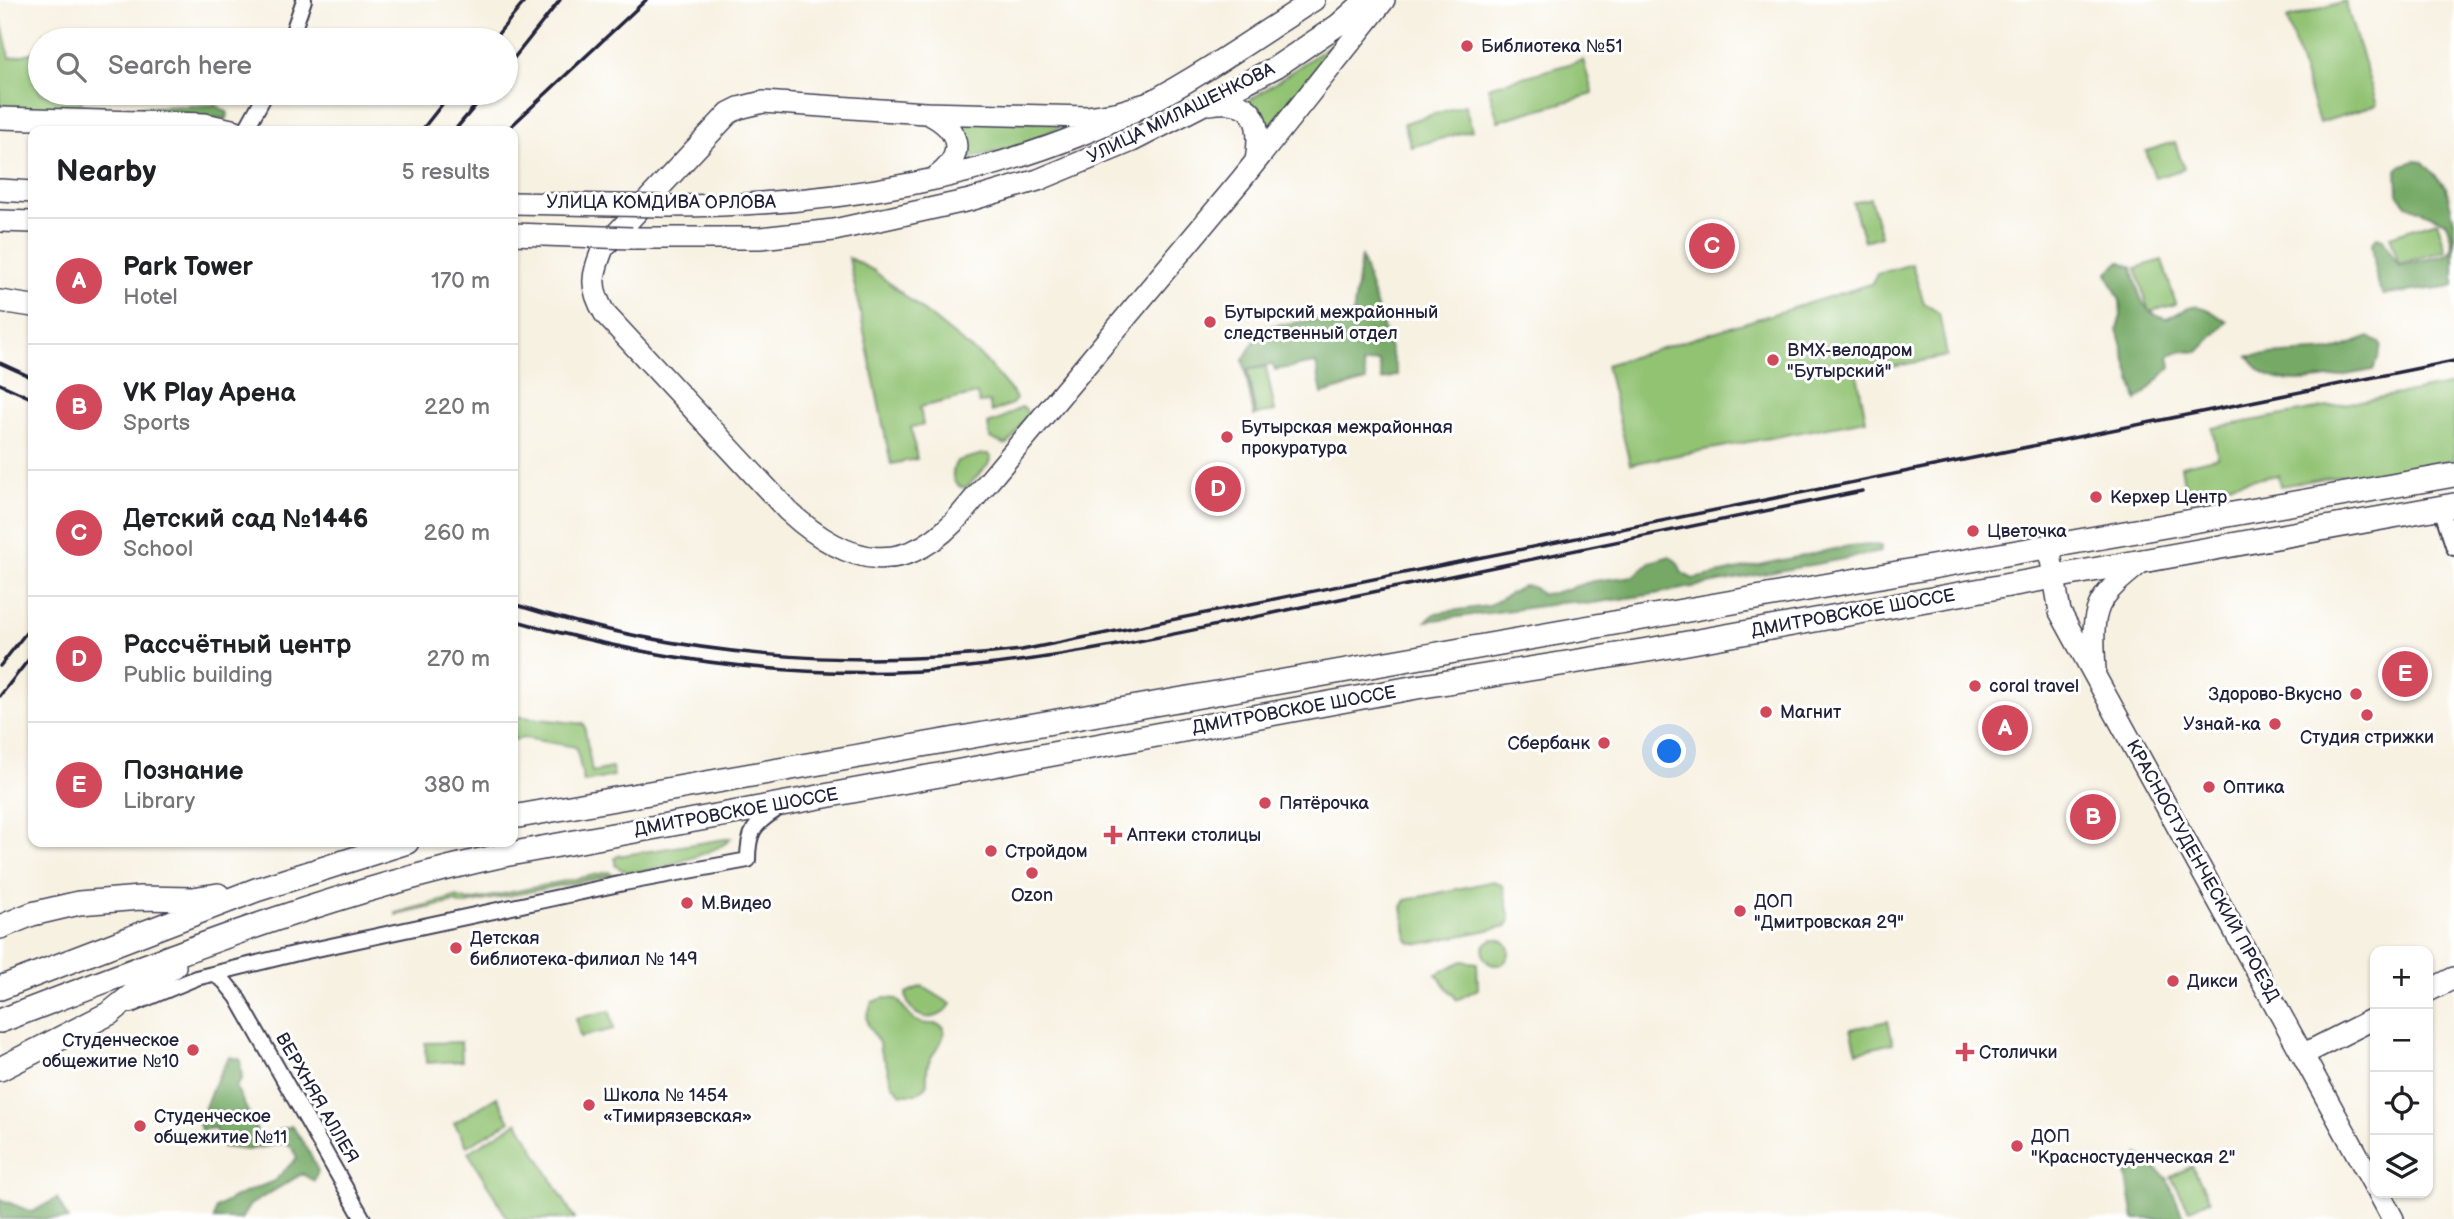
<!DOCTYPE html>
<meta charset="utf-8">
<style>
:root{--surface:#fff;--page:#f6f6f6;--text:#202124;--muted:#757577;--line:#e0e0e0;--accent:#d1495b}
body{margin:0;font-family:"Balsamiq Sans",sans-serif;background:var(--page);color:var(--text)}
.controls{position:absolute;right:21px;bottom:21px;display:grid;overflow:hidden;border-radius:14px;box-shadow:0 2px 5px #0004}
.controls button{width:63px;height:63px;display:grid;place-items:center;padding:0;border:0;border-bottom:2px solid var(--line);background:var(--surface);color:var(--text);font:35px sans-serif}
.you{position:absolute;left:1670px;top:752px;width:24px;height:24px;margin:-18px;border:5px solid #fff;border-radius:50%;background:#1a73e8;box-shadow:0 0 0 10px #1a73e833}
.badge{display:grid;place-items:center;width:46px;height:46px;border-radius:50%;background:var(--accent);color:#fff;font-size:23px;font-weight:700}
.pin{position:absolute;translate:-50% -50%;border:4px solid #fff;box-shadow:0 2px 7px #0006}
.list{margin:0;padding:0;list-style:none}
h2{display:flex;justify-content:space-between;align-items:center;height:91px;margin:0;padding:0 28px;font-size:30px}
h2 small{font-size:23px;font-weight:400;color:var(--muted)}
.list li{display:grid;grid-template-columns:46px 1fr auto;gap:21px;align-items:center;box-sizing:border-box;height:126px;padding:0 28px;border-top:2px solid var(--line)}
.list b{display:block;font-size:26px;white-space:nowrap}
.list p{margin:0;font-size:23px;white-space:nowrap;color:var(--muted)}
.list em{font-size:23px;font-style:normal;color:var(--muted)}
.icon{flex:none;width:38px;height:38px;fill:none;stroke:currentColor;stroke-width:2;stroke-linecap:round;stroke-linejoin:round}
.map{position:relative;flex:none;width:2454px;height:1219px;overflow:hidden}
.search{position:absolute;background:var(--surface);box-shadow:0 2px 5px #0004;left:28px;top:28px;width:490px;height:77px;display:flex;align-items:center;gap:18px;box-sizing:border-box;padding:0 24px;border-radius:38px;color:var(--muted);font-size:26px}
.panel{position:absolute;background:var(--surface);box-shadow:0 2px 5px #0004;left:28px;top:126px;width:490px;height:721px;border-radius:14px}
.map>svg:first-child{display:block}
.green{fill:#92c373;stroke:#5a7257;stroke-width:2}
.forest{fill:#75a965;stroke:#4c6650;stroke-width:2}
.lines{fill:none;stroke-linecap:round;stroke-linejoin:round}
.street-casing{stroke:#424154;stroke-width:18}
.secondary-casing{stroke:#424154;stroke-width:24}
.primary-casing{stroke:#424154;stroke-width:26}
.street{stroke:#fff;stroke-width:14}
.secondary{stroke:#fff;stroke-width:21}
.primary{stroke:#fff;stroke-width:23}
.rail{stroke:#22223b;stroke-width:3.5}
.secondary-bridge-casing{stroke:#424154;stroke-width:24;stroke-linecap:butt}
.secondary-bridge{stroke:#fff;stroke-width:21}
.poi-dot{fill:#d1495b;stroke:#fff;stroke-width:2.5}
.labels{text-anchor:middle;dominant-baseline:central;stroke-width:6;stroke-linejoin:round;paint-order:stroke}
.poi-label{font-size:18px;fill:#22223b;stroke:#fff;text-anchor:start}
.street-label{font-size:18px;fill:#22223b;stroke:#fff}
</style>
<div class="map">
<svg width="2454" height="1219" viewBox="0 0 2454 1219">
<rect width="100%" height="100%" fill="#fff"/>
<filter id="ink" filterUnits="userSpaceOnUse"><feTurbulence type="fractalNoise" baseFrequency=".0143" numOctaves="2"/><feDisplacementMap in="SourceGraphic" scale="14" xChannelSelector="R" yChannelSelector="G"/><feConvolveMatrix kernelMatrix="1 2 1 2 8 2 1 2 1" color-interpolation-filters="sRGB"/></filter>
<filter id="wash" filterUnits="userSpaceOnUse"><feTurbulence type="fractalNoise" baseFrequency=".00686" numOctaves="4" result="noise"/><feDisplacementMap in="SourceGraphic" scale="28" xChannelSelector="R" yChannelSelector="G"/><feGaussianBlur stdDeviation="1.57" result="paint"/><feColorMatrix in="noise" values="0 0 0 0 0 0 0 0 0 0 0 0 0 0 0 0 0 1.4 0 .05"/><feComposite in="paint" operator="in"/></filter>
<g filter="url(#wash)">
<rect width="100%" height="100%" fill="#f7f1e1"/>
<!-- green -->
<path class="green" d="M2345,1l32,104 -58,18 -32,-104z
M0,18l10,40 30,-7v42h40l3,17h-83z
M83,25l11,15h-48l-1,-6z
M1341,38l-71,90 -23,-26z
M1583,60l10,34 -95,27 -10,-34z
M1465,105l7,25 -61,17 -7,-24z
M964,120l105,3 -48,22 -53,14 2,-17z
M2175,142l9,27 -29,9 -9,-27z
M1870,198l11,38 -17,5 -11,-38z
M2437,221l9,29 -47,14 -9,-28z
M849,258l24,12 88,71 23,18 29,34 3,6 -4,5 -20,8 -3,-10 -10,1 -2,-9 -57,13 3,18 -12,2 6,32 -26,5z
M2162,260l14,44 -27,8 -13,-44z
M1912,264l12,39 15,10 8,43 -90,18 9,46 -236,44 -24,-99 265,-81 6,-10z
M1266,367l9,44 -19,4 -9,-45z
M2454,384v76l-111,20 -1,-5 -62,11 -2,-11 -67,12 -4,10 -20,3 -6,-34 37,-9 -6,-29z
M1021,407l4,1 3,7 -19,28 -4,2 -15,-7 -2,-14 11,-4z
M983,454h5l3,3 -3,8 -22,23c-15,-1 -16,-15 -9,-27z
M513,716l71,8 8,48 20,-4 2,8 -30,6 -8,-35 -52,-9 -11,2z
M731,838c-8,13 -85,36 -101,34 -6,0 -11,-4 -15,-7v-7l3,-2z
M608,872l6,3 -152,30 -7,-3 -59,13v-2l60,-16 13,4z
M1494,881l9,5 7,34 -3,6 -87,18 -10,-2 -3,-3 -5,-32 4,-7z
M1483 952a13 13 0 1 1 26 0a13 13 0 1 1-26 0Z
M1462,961l15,2 1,26 -21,11 -21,-26z
M922,986l29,18c-13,22 -44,16 -45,-11z
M884,998l13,1c8,9 12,21 25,24 9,3 15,-2 22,5 1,16 -11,22 -16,36 -2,8 0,15 -2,23l-10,7h-15l-9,-10 -6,-21 -6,-12 -1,-8 -11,-18 -1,-8 5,-15z
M610,1011l4,18 -34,8 -4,-19z
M1888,1021l5,22 -36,9 -6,-23z
M461,1042l1,19 -36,2 -1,-20z
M497,1097l13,24 -43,25 -13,-23z
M518,1122l57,97h-67l-40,-67z
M2192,1166l18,34 -21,10 -18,-33z"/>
<!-- forest -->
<path class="forest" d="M216,105l12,8 -1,6 -92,-6 -1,-5z
M2415,161l8,1 23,25 8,34v65l-71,9 -6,-12 -5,-40 5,-6 6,2 16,27 50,-12 4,-8 -7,-24 -39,-17 -9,-11 -1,-24 4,-5z
M1361,256l37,119 -16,5 -3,-19 -16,3 3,17 -44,13 -6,-31 -41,7 -3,-6 -25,6 9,45 -2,1 -11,-56 20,-33 90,-12z
M2120,261l12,6c7,25 7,46 35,52 31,-17 31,-17 60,3l-29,30 -17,-1 -12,4 2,12 -34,34 -20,-72 4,-14 -1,-14 -13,-28z
M2369,337l12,7 -2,13 -6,13c-29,5 -85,20 -110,3 -6,-4 -10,-12 -15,-17l84,-5z
M1870,544l11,2v6l-226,42 -69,10 -20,-3 -16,4 -124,16 10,-8 52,-7 35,-20 10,1 9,7 11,-1 40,-12 41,-5 16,-14 20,-6 8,7 4,10 11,6 156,-33z
M229,1057l11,2 2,19 -6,9 24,50 11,1 8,-8 13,-4 15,22 11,23 -4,10 -12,-7 -52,31 -9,14h-27l2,-11 21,-12 37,-15 23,-23 -4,-9 -7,-6 -39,7 -25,-3 -7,-19 -14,2 -2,-6c8,-24 17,-46 30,-67z
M2139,1155l28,23 15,36 5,5h-53l-8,-47z
M57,1198l11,21h-68v-20l32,13z"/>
</g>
<g filter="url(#ink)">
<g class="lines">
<defs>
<path id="street" d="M290,40l14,-40
M245,131l21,-38
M2441,508l13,40
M213,974l11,7 13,16 126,222
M131,1005l65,-27 102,-25 326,-70 124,-23c0,-27 5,-35 28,-50"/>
<path id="secondary" d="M1146,104l-30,9 -28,4 -163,-4 -162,-11 -24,6 -10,5 -126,135c-11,28 -14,39 2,66l183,197c60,55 117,69 175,1l278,-332 143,-180
M1210,104c46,-7 52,18 46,57
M927,113c33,16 40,41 9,64
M0,118l205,6 31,7
M0,190l33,2
M662,206c162,1 340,-26 485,-102 58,-31 112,-69 167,-104
M0,221l33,1
M632,238h128l74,-8 136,-30 68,-20 94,-39 144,-74 62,-42 28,-25
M0,301l33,5
M2049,548l11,64 315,575
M2095,670c-4,-65 -1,-70 49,-110
M2428,991l26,-13
M2304,1054l71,-36
M2379,1193l14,26"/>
<path id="primary" d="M513,817l1941,-342
M0,927l32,-13 47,-11 61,-5 52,1 26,-4
M0,988l256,-98 151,-48
M0,1021c166,-63 330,-129 504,-166l913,-168 237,-38 800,-144
M0,1069l110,-56 36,-29 28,-18"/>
</defs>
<!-- street casing -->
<use href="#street" class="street-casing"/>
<!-- secondary casing -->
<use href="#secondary" class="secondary-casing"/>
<!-- primary casing -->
<use href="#primary" class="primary-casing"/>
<!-- street -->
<use href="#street" class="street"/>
<!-- secondary -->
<use href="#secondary" class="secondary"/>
<!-- primary -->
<use href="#primary" class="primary"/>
<!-- rail -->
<path class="rail" d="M493,40l33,-40
M506,68l54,-68
M421,131l30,-38
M454,131l32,-38
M506,131l140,-131
M0,363l33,15
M0,384l33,15
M513,604c168,53 334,66 509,46l1432,-289
M513,620c148,43 302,63 456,47 128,-13 254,-44 380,-70 171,-35 342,-70 513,-106
M0,666l33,-42
M0,696l33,-42"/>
<defs>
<path id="secondary-bridge" d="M513,203l149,3
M513,234l119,4"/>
</defs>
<!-- secondary-bridge casing -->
<use href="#secondary-bridge" class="secondary-bridge-casing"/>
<!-- secondary-bridge -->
<use href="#secondary-bridge" class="secondary-bridge"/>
</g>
</g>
<!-- markers -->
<g class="poi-dot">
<circle cx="1467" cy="46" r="7"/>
<circle cx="1210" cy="322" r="7"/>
<circle cx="1773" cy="360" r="7"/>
<circle cx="1227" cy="437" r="7"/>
<circle cx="2096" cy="497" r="7"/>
<circle cx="1973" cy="531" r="7"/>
<circle cx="1975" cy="686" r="7"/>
<circle cx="2356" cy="694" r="7"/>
<circle cx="1766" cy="712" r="7"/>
<circle cx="2367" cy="715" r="7"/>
<circle cx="2275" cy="724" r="7"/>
<circle cx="1604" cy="743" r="7"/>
<circle cx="2209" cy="787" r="7"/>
<circle cx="1265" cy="803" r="7"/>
<path d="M1109.5 824.5h7v7h7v7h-7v7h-7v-7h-7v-7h7z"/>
<circle cx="991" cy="851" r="7"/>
<circle cx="1032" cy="873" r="7"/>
<circle cx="687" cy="903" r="7"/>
<circle cx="1740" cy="911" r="7"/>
<circle cx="456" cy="948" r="7"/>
<circle cx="2173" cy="981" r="7"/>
<circle cx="193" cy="1050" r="7"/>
<path d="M1961.5 1041.5h7v7h7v7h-7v7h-7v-7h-7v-7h7z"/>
<circle cx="589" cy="1105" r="7"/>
<circle cx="140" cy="1126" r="7"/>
<circle cx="2017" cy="1146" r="7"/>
</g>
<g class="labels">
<!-- poi labels -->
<g class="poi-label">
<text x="1481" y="46">Библиотека №51</text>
<text x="1224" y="312">Бутырский межрайонный<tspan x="1224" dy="21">следственный отдел</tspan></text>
<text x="1787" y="350">BMX-велодром<tspan x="1787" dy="21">"Бутырский"</tspan></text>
<text x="1241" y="427">Бутырская межрайонная<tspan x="1241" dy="21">прокуратура</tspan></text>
<text x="2110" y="497">Керхер Центр</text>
<text x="1987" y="531">Цветочка</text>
<text x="1989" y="686">coral travel</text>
<text x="2342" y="694" text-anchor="end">Здорово-Вкусно</text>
<text x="1780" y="712">Магнит</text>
<text x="2261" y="724" text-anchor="end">Узнай-ка</text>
<text x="2367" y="737" text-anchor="middle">Студия стрижки</text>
<text x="1590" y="743" text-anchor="end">Сбербанк</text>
<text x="2223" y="787">Оптика</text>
<text x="1279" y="803">Пятёрочка</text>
<text x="1127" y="835">Аптеки столицы</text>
<text x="1005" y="851">Стройдом</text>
<text x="1032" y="895" text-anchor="middle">Ozon</text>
<text x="1754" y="901">ДОП<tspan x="1754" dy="21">"Дмитровская 29"</tspan></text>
<text x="701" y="903">М.Видео</text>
<text x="470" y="938">Детская<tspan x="470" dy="21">библиотека-филиал № 149</tspan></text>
<text x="2187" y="981">Дикси</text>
<text x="179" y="1040" text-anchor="end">Студенческое<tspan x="179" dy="21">общежитие №10</tspan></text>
<text x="1979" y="1052">Столички</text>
<text x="603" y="1095">Школа № 1454<tspan x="603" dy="21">«Тимирязевская»</tspan></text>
<text x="154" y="1116">Студенческое<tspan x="154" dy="21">общежитие №11</tspan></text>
<text x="2031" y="1136">ДОП<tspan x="2031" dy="21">"Красностуденческая 2"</tspan></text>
</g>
<!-- street labels -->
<g class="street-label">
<text transform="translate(1181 113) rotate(-26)">УЛИЦА МИЛАШЕНКОВА</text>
<text x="661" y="202">УЛИЦА КОМДИВА ОРЛОВА</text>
<text transform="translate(1853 613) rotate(-10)">ДМИТРОВСКОЕ ШОССЕ</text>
<text transform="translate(1294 710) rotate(-10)">ДМИТРОВСКОЕ ШОССЕ</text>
<text transform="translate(736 812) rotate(-10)">ДМИТРОВСКОЕ ШОССЕ</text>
<text transform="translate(2203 871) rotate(61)">КРАСНОСТУДЕНЧЕСКИЙ ПРОЕЗД</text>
<text transform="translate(317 1098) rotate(60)">ВЕРХНЯЯ АЛЛЕЯ</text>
</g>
</g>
</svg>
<div class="controls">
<button>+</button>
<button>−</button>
<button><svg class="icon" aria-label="locate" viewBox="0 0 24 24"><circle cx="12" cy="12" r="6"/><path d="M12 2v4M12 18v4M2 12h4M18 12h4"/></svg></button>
<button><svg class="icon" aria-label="layers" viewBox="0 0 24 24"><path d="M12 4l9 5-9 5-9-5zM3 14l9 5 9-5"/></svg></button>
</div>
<div class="you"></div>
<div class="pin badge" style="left:2005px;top:728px">A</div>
<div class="pin badge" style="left:2093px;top:817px">B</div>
<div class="pin badge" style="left:1712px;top:246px">C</div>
<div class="pin badge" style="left:1218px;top:489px">D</div>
<div class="pin badge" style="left:2405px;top:674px">E</div>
<div class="search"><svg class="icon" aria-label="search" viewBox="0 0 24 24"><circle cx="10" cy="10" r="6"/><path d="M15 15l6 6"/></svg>Search here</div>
<section class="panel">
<h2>Nearby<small>5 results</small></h2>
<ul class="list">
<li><span class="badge">A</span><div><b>Park Tower</b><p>Hotel</p></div><em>170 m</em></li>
<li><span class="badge">B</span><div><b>VK Play Арена</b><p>Sports</p></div><em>220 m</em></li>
<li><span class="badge">C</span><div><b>Детский сад №1446</b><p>School</p></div><em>260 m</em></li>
<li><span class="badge">D</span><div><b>Рассчётный центр</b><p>Public building</p></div><em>270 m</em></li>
<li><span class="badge">E</span><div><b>Познание</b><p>Library</p></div><em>380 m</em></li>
</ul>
</section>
</div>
